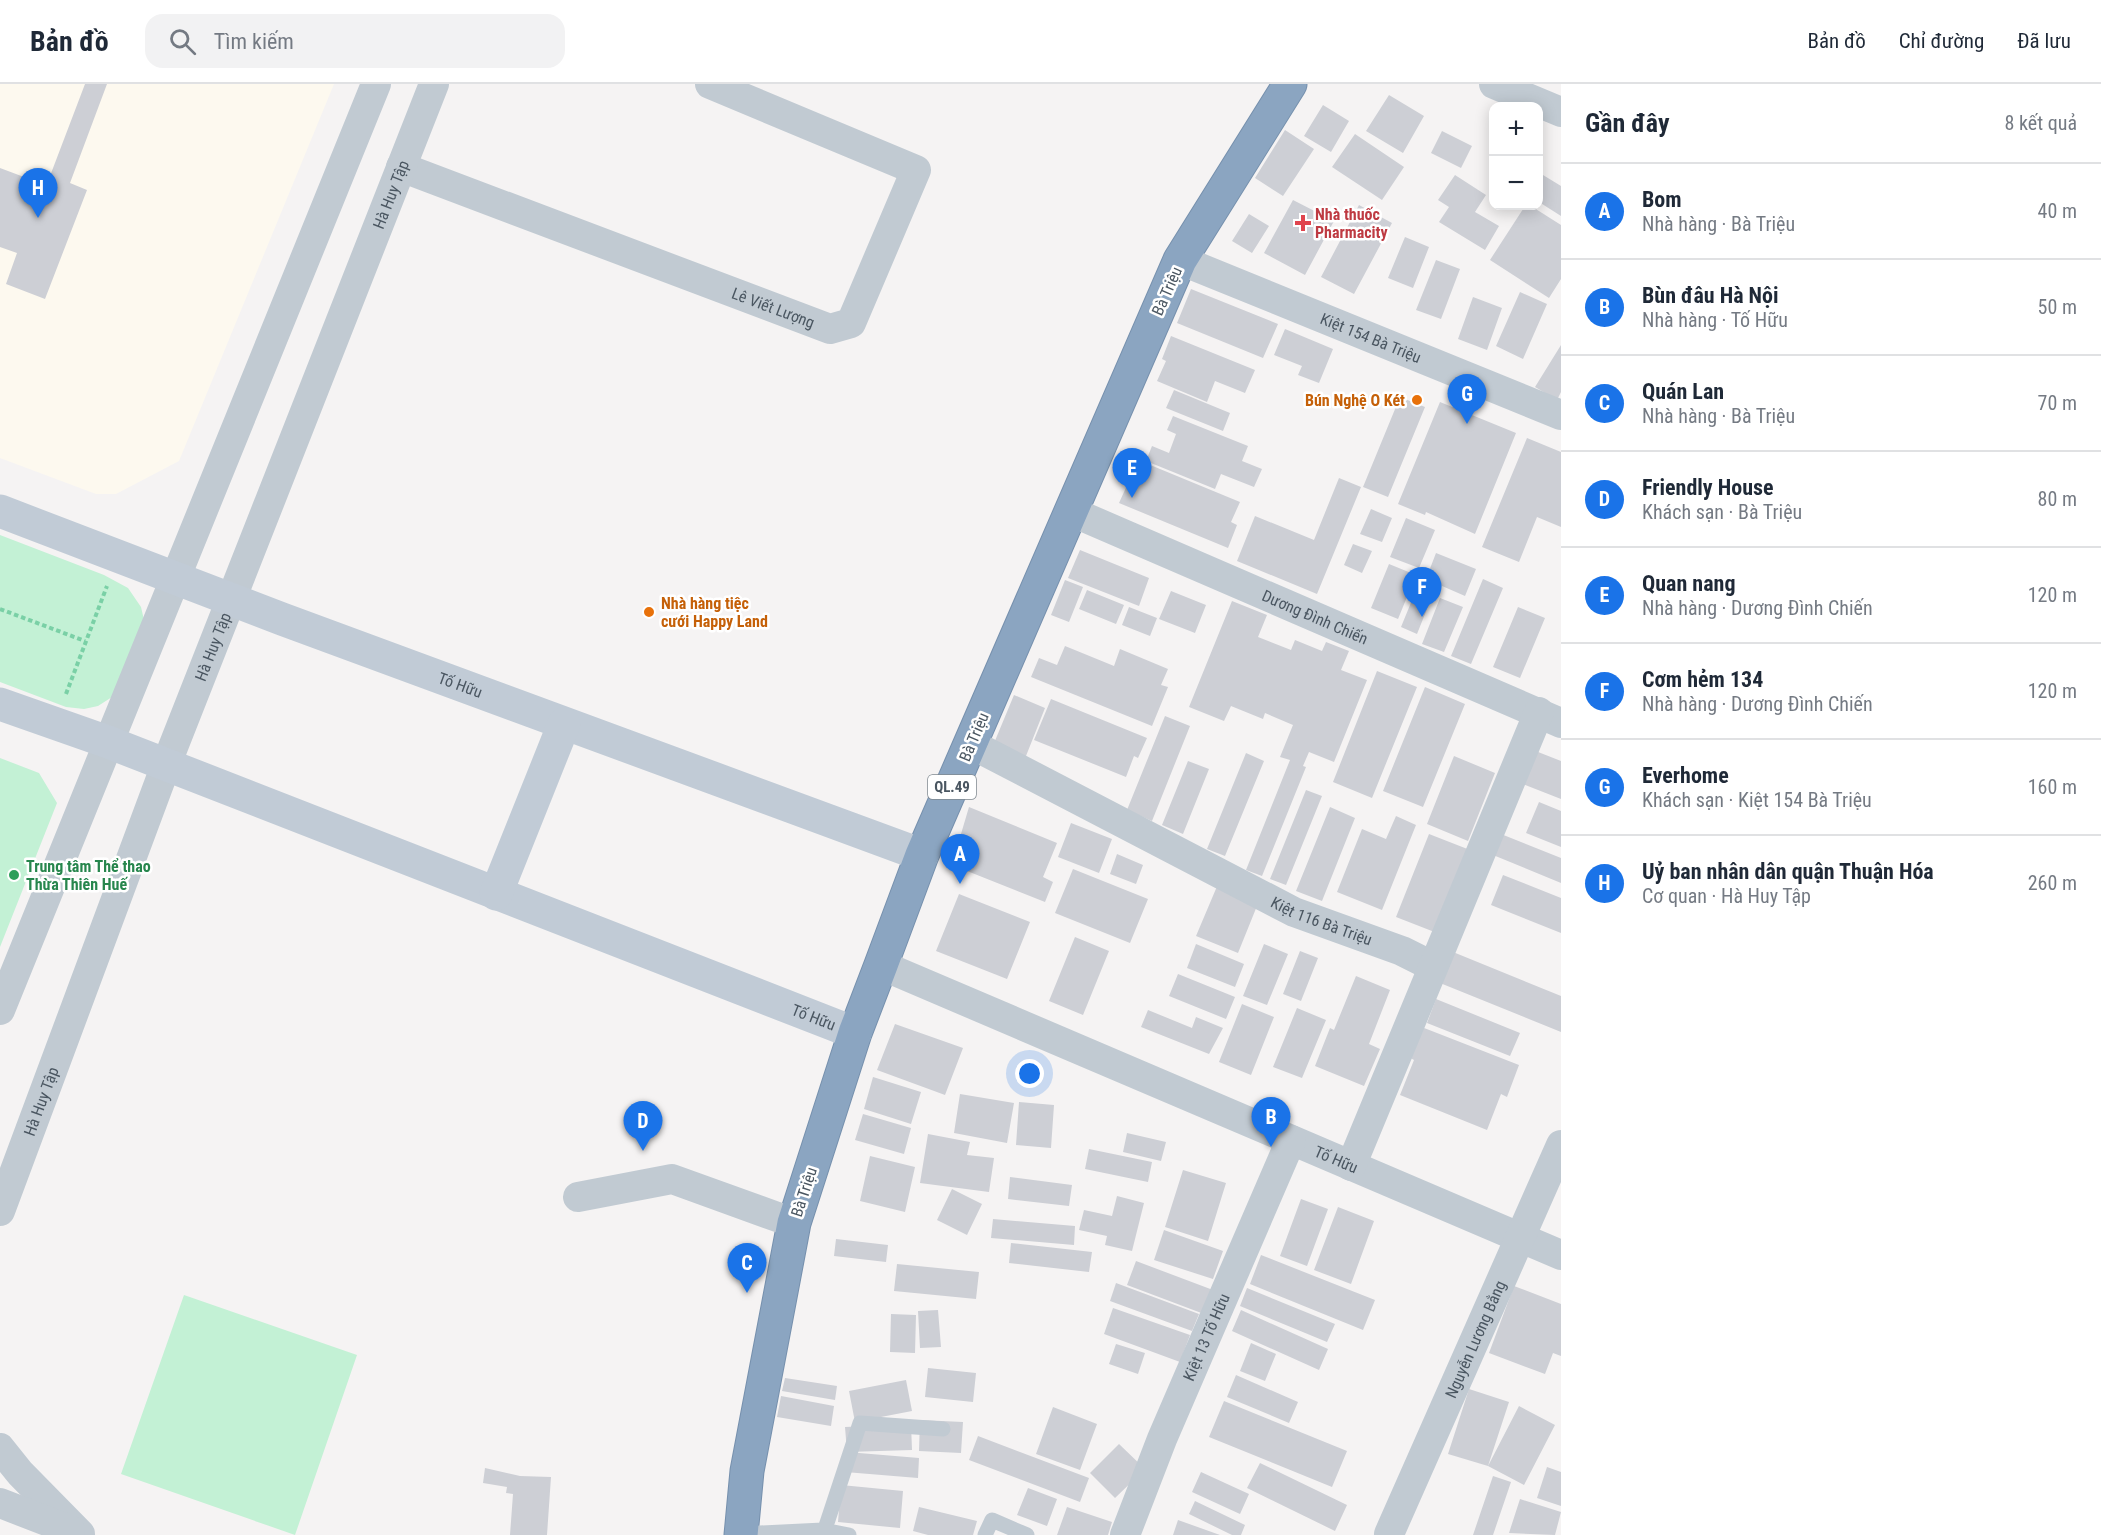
<!DOCTYPE html>
<html lang="vi">
<meta charset="utf-8">
<style>
:root{--surface:#fff;--page:#f2f2f3;--text:#1f2937;--muted:#747a83;--line:#e0e1e3;--accent:#1a73e8}
body{margin:0;font-family:"Roboto Condensed",sans-serif;background:var(--page);color:var(--text)}
.controls{position:absolute;right:18px;top:18px;display:grid;overflow:hidden;border-radius:12px;box-shadow:0 3px 15px #0003}
.controls button{width:54px;height:54px;display:grid;place-items:center;padding:0;border:0;border-bottom:2px solid var(--line);background:var(--surface);color:var(--text);font:30px sans-serif}
.you{position:absolute;left:1030px;top:990px;width:21px;height:21px;margin:-15px;border:4px solid #fff;border-radius:50%;background:#1a73e8;box-shadow:0 0 0 9px #1a73e833}
.badge{display:grid;place-items:center;width:39px;height:39px;border-radius:50%;background:var(--accent);color:#fff;font-size:20px;font-weight:700}
.pin{position:absolute;translate:-50% -50px;filter:drop-shadow(0 2px 3px #0008)}
.pin::after{content:'';position:absolute;top:32px;width:21px;height:18px;background:inherit;clip-path:polygon(0 0,100% 0,50% 100%)}
.list{margin:0;padding:0;list-style:none}
h2{display:flex;justify-content:space-between;align-items:center;height:78px;margin:0;padding:0 24px;font-size:26px}
h2 small{font-size:20px;font-weight:400;color:var(--muted)}
.list li{display:grid;grid-template-columns:39px 1fr auto;gap:18px;align-items:center;box-sizing:border-box;height:96px;padding:0 24px;border-top:2px solid var(--line)}
.list b{display:block;font-size:22px;white-space:nowrap}
.list p{margin:0;font-size:20px;white-space:nowrap;color:var(--muted)}
.list em{font-size:20px;font-style:normal;color:var(--muted)}
.icon{flex:none;width:33px;height:33px;fill:none;stroke:currentColor;stroke-width:2;stroke-linecap:round;stroke-linejoin:round}
.map{position:relative;flex:none;width:1561px;height:1451px;overflow:hidden}
header{display:flex;align-items:center;gap:36px;box-sizing:border-box;height:84px;padding:0 30px;background:var(--surface);border-bottom:2px solid var(--line)}
header strong{font-size:28px}
nav{display:flex;gap:33px;margin-inline-start:auto;font-size:21px}
.search{width:420px;height:54px;background:var(--page);display:flex;align-items:center;gap:15px;box-sizing:border-box;padding:0 21px;border-radius:18px;color:var(--muted);font-size:22px}
main{display:flex}
aside{flex:1;background:var(--surface)}
.map>svg:first-child{display:block}
.commercial{fill:#fdf9ef}
.green{fill:#c3f1d5}
.building{fill:#cdcfd5}
.lines{fill:none;stroke-linecap:round;stroke-linejoin:round}
.highway-casing{stroke:#7690ad;stroke-width:35}
.path{stroke:#7ad0a6;stroke-width:4;stroke-dasharray:4.5 3;stroke-linecap:butt}
.lane{stroke:#c1cad2;stroke-width:15}
.street{stroke:#c1cad2;stroke-width:30}
.secondary{stroke:#c1cbd6;stroke-width:33}
.highway{stroke:#8ba5c1;stroke-width:33}
.health-dot{fill:#e0444e;stroke:#fff;stroke-width:2}
.food-dot{fill:#e8710a;stroke:#fff;stroke-width:2}
.leisure-dot{fill:#2e9e5b;stroke:#fff;stroke-width:2}
.labels{text-anchor:middle;dominant-baseline:central;stroke-width:5;stroke-linejoin:round;paint-order:stroke}
.shield{fill:#fff;stroke:#808990;stroke-width:1.5}
.shield-label{font-size:15px;font-weight:bold;fill:#4a5661}
.street-label{font-size:16px;fill:#4a5661;stroke:#fff}
.health-label{font-size:16px;font-weight:bold;fill:#be3a42;stroke:#fff;text-anchor:start}
.food-label{font-size:16px;font-weight:bold;fill:#c56008;stroke:#fff;text-anchor:end}
.leisure-label{font-size:16px;font-weight:bold;fill:#27864d;stroke:#fff;text-anchor:start}
</style>
<header>
<strong>Bản đồ</strong>
<div class="search"><svg class="icon" aria-label="search" viewBox="0 0 24 24"><circle cx="10" cy="10" r="6"/><path d="M15 15l6 6"/></svg>Tìm kiếm</div>
<nav><a>Bản đồ</a><a>Chỉ đường</a><a>Đã lưu</a></nav>
</header>
<main>
<div class="map">
<svg width="1561" height="1451" viewBox="0 0 1561 1451">
<rect width="100%" height="100%" fill="#f5f3f3"/>
<!-- commercial -->
<path class="commercial" d="M0,0h334l-155,377 -63,33h-20l-96,-36z"/>
<!-- green -->
<path class="green" d="M0,451l104,40 24,13 13,19 3,13 -32,77 -14,9 -14,3 -18,-2 -66,-25z
M0,674l39,15 18,30 -57,144z
M184,1211l173,60 -62,180 -174,-61z"/>
<!-- building -->
<path class="building" d="M85,0h22l-37,99 17,7 -42,109 -39,-15 11,-31 -17,-6v-79l40,15 4,-9 6,2z
M1389,11l35,21 -21,37 -37,-22z
M1323,21l26,16 -18,31 -27,-16z
M1285,46l29,19 -31,47 -28,-18z
M1442,47l30,15 -11,22 -30,-15z
M1355,50l49,33 -22,33 -50,-33z
M1455,91l31,20 -11,17 24,14 -14,24 -46,-28 10,-15 -11,-7z
M1543,91l18,11v30l-22,-14v-19z
M1293,116l41,21 -29,54 -41,-22z
M1359,121l33,18 -38,71 -33,-17z
M1525,122h6l30,19v54l-12,19 -59,-38z
M1249,130l20,12 -17,27 -20,-12z
M1405,153l24,10 -16,41 -25,-10z
M1436,176l24,9 -19,50 -25,-9z
M1191,205l87,35 -15,34 -86,-35z
M1520,208l27,12 -24,55 -27,-13z
M1473,213l29,11 -15,42 -29,-11z
M1285,245l48,20 -14,34 -21,-8 4,-9 -28,-11z
M1171,252l84,34 -10,23 -30,-12 -8,21 -50,-21 9,-20 -4,-2z
M1561,261v47l-4,8 -22,-13z
M1174,306l56,23 -7,18 -57,-23z
M1400,313l25,10 -37,90 -25,-10z
M1440,318l76,31 -41,101 -49,-22 -1,3 -27,-11z
M1173,332l75,30 -6,15 20,8 -8,18 -33,-13 -6,15 -69,-28 6,-15 17,7 7,-19 -9,-4z
M1527,354l34,14v75l-24,-10 -18,45 -37,-15z
M1126,371l114,47 -9,20 6,3 -9,23 -109,-45 10,-22 -12,-5z
M1339,394l22,9 -44,107 -80,-33 18,-45 59,24z
M1371,425l21,9 -10,24 -22,-8z
M1406,434l29,12 -16,38 -29,-11z
M1353,460l19,7 -10,22 -18,-8z
M1080,466l69,28 -10,28 -71,-28z
M1436,469l40,16 -11,27 -39,-17z
M1389,480l27,11 -18,44 -27,-11z
M1483,495l20,9 -32,76 -20,-8z
M1065,496l18,7 -14,35 -18,-7z
M1417,504l16,6 -16,40 -16,-7z
M1087,506l37,15 -8,19 -37,-15z
M1171,507l35,14 -11,28 -36,-14z
M1440,514l23,9 -19,45 -22,-8z
M1232,517l35,14 -9,22 33,13 4,-10 27,11 4,-9 23,9 -8,19 26,10 -33,82 -25,-10 -6,14 3,1 -44,109 -16,-6 44,-110 -10,-3 13,-32 -28,-12 -2,6 -32,-13 -7,15 -35,-14z
M1129,523l28,11 -7,18 -28,-11z
M1518,523l27,11 -25,60 -27,-11z
M1065,562l49,20 6,-17 48,20 -7,16 7,2 -16,39 -121,-49 8,-19 18,7z
M1377,587l40,16 -45,111 -39,-16z
M1425,603l40,17 -42,103 -40,-16z
M1014,611l31,13 -21,53 -32,-13z
M1051,615l96,39 -9,20 -4,-2 -8,21 -92,-37z
M1165,632l25,10 -38,95 -25,-11z
M1533,666l28,11v38l-41,-16z
M1246,669l18,8 -39,95 -18,-7z
M1454,672l41,17 -27,68 -41,-17z
M1188,677l21,8 -26,65 -21,-9z
M1306,706l16,6 -36,89 -16,-6z
M1539,718l22,9v36l-35,-14z
M969,723l88,36 -14,34 10,5 -8,20 -103,-41 8,-21 8,4z
M1330,723l25,11 -33,83 -26,-10z
M1396,732l20,9 -34,85 -45,-18 25,-63 24,10z
M1071,739l41,16 -13,34 -41,-16z
M1429,750l41,16 -33,83 -41,-16z
M1501,750l60,24v25l-68,-28z
M1117,770l26,11 -7,19 -26,-10z
M1073,785l75,30 -18,44 -75,-30z
M1503,791l58,23v35l-70,-28z
M1218,800l41,17 -21,52 -42,-17z
M959,810l71,28 -23,57 -71,-28z
M1075,853l34,14 -26,64 -34,-14z
M1196,860l48,20 -9,23 -48,-19z
M1264,860l24,10 -21,51 -24,-9z
M1300,867l18,7 -17,43 -18,-7z
M1453,868l108,44v36l-121,-49z
M1178,890l57,23 -9,22 -57,-23z
M1356,892l34,14 -21,54 11,5 -16,37 -49,-20 15,-38 4,2z
M1436,915l84,34 -10,23 -83,-33z
M1242,920l32,13 -23,58 -32,-13z
M1297,924l29,12 -24,58 -29,-11z
M1148,926l44,18 4,-11 27,11 -14,26 -68,-27z
M895,940l68,24 -18,47 -68,-25z
M1419,942l100,39 -12,32 -6,-3 -14,36 -87,-35 14,-35 -7,-4z
M873,993l48,15 -10,32 -47,-15z
M960,1010l54,9 -7,40 -53,-10z
M1019,1018l35,3 -3,43 -35,-3z
M863,1030l48,14 -7,26 -49,-14z
M1127,1049l39,9 -5,19 -38,-9z
M928,1050l42,8 -3,13 27,3 -5,34 -69,-9z
M1089,1065l63,13 -4,20 -63,-13z
M870,1072l45,11 -10,45 -45,-11z
M1183,1086l43,13 -18,58 -43,-14z
M1010,1093l62,8 -3,21 -61,-7z
M952,1105l30,15 -15,31 -30,-15z
M1117,1112l27,7 -12,48 -27,-6 2,-9 -28,-6 5,-20 28,6z
M1301,1115l27,10 -21,57 -27,-10z
M1338,1123l36,14 -23,63 -37,-14z
M993,1135l82,7 -1,19 -83,-7z
M1164,1146l59,21 -10,28 -59,-19z
M836,1155l52,6 -2,17 -52,-6z
M1011,1159l81,9 -3,20 -80,-9z
M1261,1171l114,45 -12,30 -113,-46z
M1136,1177l77,29 -9,24 -77,-29z
M897,1180l82,8 -3,27 -82,-8z
M1116,1199l83,31 -7,17 -82,-30z
M1514,1202l47,18v52l-8,-3 -8,21 -56,-21z
M1247,1204l88,36 -8,18 -87,-36z
M1113,1224l77,27 -10,27 -76,-28z
M938,1226l3,37 -21,1 -2,-37z
M1241,1226l87,39 -9,21 -87,-39z
M891,1230l25,1 -1,38 -25,-1z
M1251,1259l25,11 -11,27 -25,-10z
M1116,1260l29,9 -7,21 -29,-10z
M928,1284l48,5 -3,29 -48,-5z
M1236,1291l62,27 -9,21 -62,-26z
M785,1294l52,8 -2,14 -53,-9z
M906,1296l6,31 -57,11 -6,-31z
M1469,1305l40,13 -21,64 -40,-12z
M781,1312l53,10 -3,20 -54,-9z
M1224,1317l123,50 -15,36 -123,-50z
M1519,1322l36,19 -31,60 -36,-19z
M1053,1323l44,17 -17,46 -44,-16z
M920,1336l43,2 -2,31 -42,-2z
M911,1340l1,26 -65,2 -2,-25z
M978,1352l111,42 -9,24 -111,-42z
M1119,1360l26,25 -30,29 -25,-25z
M847,1368l72,6 -1,20 -73,-6z
M1260,1379l87,42 -12,26 -88,-43z
M1547,1383l14,5v34l-24,-8z
M485,1384l35,8 31,1 -4,58h-37l3,-41 -7,-1 1,-6 -24,-4z
M1201,1388l48,22 -9,20 -48,-22z
M1493,1392l18,6 -18,53h-20z
M841,1401l62,6 -3,37 -62,-6z
M1028,1404l29,11 -10,27 -30,-11z
M1520,1415l41,13 -6,23 -46,-2z
M1195,1417l50,24 -4,10h-9l-43,-21z
M919,1423l58,14 -4,14h-45l-15,-4z
M1067,1423l45,15 -4,13h-51z
M1178,1436l42,15h-47z"/>
<g class="lines">
<defs>
<path id="highway" d="M741,1451l6,-64 47,-248 61,-190 26,-68 41,-110 258,-595 110,-176"/>
</defs>
<!-- highway casing -->
<use href="#highway" class="highway-casing"/>
<!-- path -->
<path class="path" d="M0,525l85,32
M66,610l41,-108"/>
<!-- lane -->
<path class="lane" d="M741,1450l82,-4 26,5
M823,1451l37,-112 83,6
M985,1451l7,-15 35,15"/>
<!-- street -->
<g class="street">
<path d="M1494,0l67,28"/>
<path id="s1" d="M401,83l429,162 21,-6 65,-153 -206,-86"/>
<path id="s2" d="M1180,176l381,155"/>
<path id="s3" d="M1070,427l491,212"/>
<path id="s4" d="M971,660l323,168 108,39 30,15"/>
<path id="s5" d="M881,881l680,290"/>
<path d="M0,926l376,-926"/>
<path d="M1351,1082l188,-454"/>
<path d="M578,1113l94,-18 122,44"/>
<path id="s6" d="M0,1127l166,-446 268,-681"/>
<path d="M0,1364l20,25 60,61"/>
<path d="M0,1419l70,27"/>
<path id="s7" d="M1389,1450l172,-389"/>
<path id="s8" d="M1125,1451l37,-96 129,-299"/>
</g>
<!-- secondary -->
<g class="secondary">
<path id="s9" d="M0,427l282,108 640,236"/>
<path id="s10" d="M0,620l108,38 747,291"/>
<path d="M496,810l68,-170"/>
</g>
<!-- highway -->
<use href="#highway" class="highway"/>
</g>
<!-- markers -->
<path class="health-dot" d="M1300 130h6v6h6v6h-6v6h-6v-6h-6v-6h6z"/>
<g class="food-dot">
<circle cx="1417" cy="316" r="6"/>
<circle cx="649" cy="528" r="6"/>
</g>
<circle class="leisure-dot" cx="14" cy="791" r="6"/>
<g class="labels">
<!-- shield labels -->
<rect class="shield" x="928" y="691" width="48" height="24" rx="4.5"/>
<g class="shield-label">
<text x="952" y="703">QL.49</text>
</g>
<!-- street labels -->
<g class="street-label">
<text stroke="none"><textPath href="#s6" startOffset="1089">Hà Huy Tập</textPath></text>
<text transform="translate(1167 207) rotate(-66)">Bà Triệu</text>
<text stroke="none"><textPath href="#s1" startOffset="398">Lê Viết Lượng</textPath></text>
<text stroke="none"><textPath href="#s2" startOffset="206">Kiệt 154 Bà Triệu</textPath></text>
<text stroke="none"><textPath href="#s3" startOffset="267">Dương Đình Chiến</textPath></text>
<text stroke="none"><textPath href="#s6" startOffset="603">Hà Huy Tập</textPath></text>
<text stroke="none"><textPath href="#s9" startOffset="492">Tố Hữu</textPath></text>
<text transform="translate(974 653) rotate(-67)">Bà Triệu</text>
<text stroke="none"><textPath href="#s4" startOffset="393">Kiệt 116 Bà Triệu</textPath></text>
<text stroke="none"><textPath href="#s10" startOffset="872">Tố Hữu</textPath></text>
<text stroke="none"><textPath href="#s6" startOffset="117">Hà Huy Tập</textPath></text>
<text stroke="none"><textPath href="#s5" startOffset="495">Tố Hữu</textPath></text>
<text transform="translate(804 1108) rotate(-72)">Bà Triệu</text>
<text stroke="none"><textPath href="#s8" startOffset="214">Kiệt 13 Tố Hữu</textPath></text>
<text stroke="none"><textPath href="#s7" startOffset="213">Nguyễn Lương Bằng</textPath></text>
</g>
<!-- health labels -->
<g class="health-label">
<text x="1315" y="130">Nhà thuốc<tspan x="1315" dy="18">Pharmacity</tspan></text>
</g>
<!-- food labels -->
<g class="food-label">
<text x="1405" y="316">Bún Nghệ O Két</text>
<text x="661" y="519" text-anchor="start">Nhà hàng tiệc<tspan x="661" dy="18">cưới Happy Land</tspan></text>
</g>
<!-- leisure labels -->
<g class="leisure-label">
<text x="26" y="782">Trung tâm Thể thao<tspan x="26" dy="18">Thừa Thiên Huế</tspan></text>
</g>
</g>
</svg>
<div class="controls">
<button>+</button>
<button>−</button>
</div>
<div class="you"></div>
<div class="pin badge" style="left:960px;top:800px">A</div>
<div class="pin badge" style="left:1271px;top:1063px">B</div>
<div class="pin badge" style="left:747px;top:1209px">C</div>
<div class="pin badge" style="left:643px;top:1067px">D</div>
<div class="pin badge" style="left:1132px;top:414px">E</div>
<div class="pin badge" style="left:1422px;top:533px">F</div>
<div class="pin badge" style="left:1467px;top:340px">G</div>
<div class="pin badge" style="left:38px;top:134px">H</div>
</div>
<aside>
<h2>Gần đây<small>8 kết quả</small></h2>
<ul class="list">
<li><span class="badge">A</span><div><b>Bom</b><p>Nhà hàng · Bà Triệu</p></div><em>40 m</em></li>
<li><span class="badge">B</span><div><b>Bùn đâu Hà Nội</b><p>Nhà hàng · Tố Hữu</p></div><em>50 m</em></li>
<li><span class="badge">C</span><div><b>Quán Lan</b><p>Nhà hàng · Bà Triệu</p></div><em>70 m</em></li>
<li><span class="badge">D</span><div><b>Friendly House</b><p>Khách sạn · Bà Triệu</p></div><em>80 m</em></li>
<li><span class="badge">E</span><div><b>Quan nang</b><p>Nhà hàng · Dương Đình Chiến</p></div><em>120 m</em></li>
<li><span class="badge">F</span><div><b>Cơm hẻm 134</b><p>Nhà hàng · Dương Đình Chiến</p></div><em>120 m</em></li>
<li><span class="badge">G</span><div><b>Everhome</b><p>Khách sạn · Kiệt 154 Bà Triệu</p></div><em>160 m</em></li>
<li><span class="badge">H</span><div><b>Uỷ ban nhân dân quận Thuận Hóa</b><p>Cơ quan · Hà Huy Tập</p></div><em>260 m</em></li>
</ul>
</aside>
</main>
